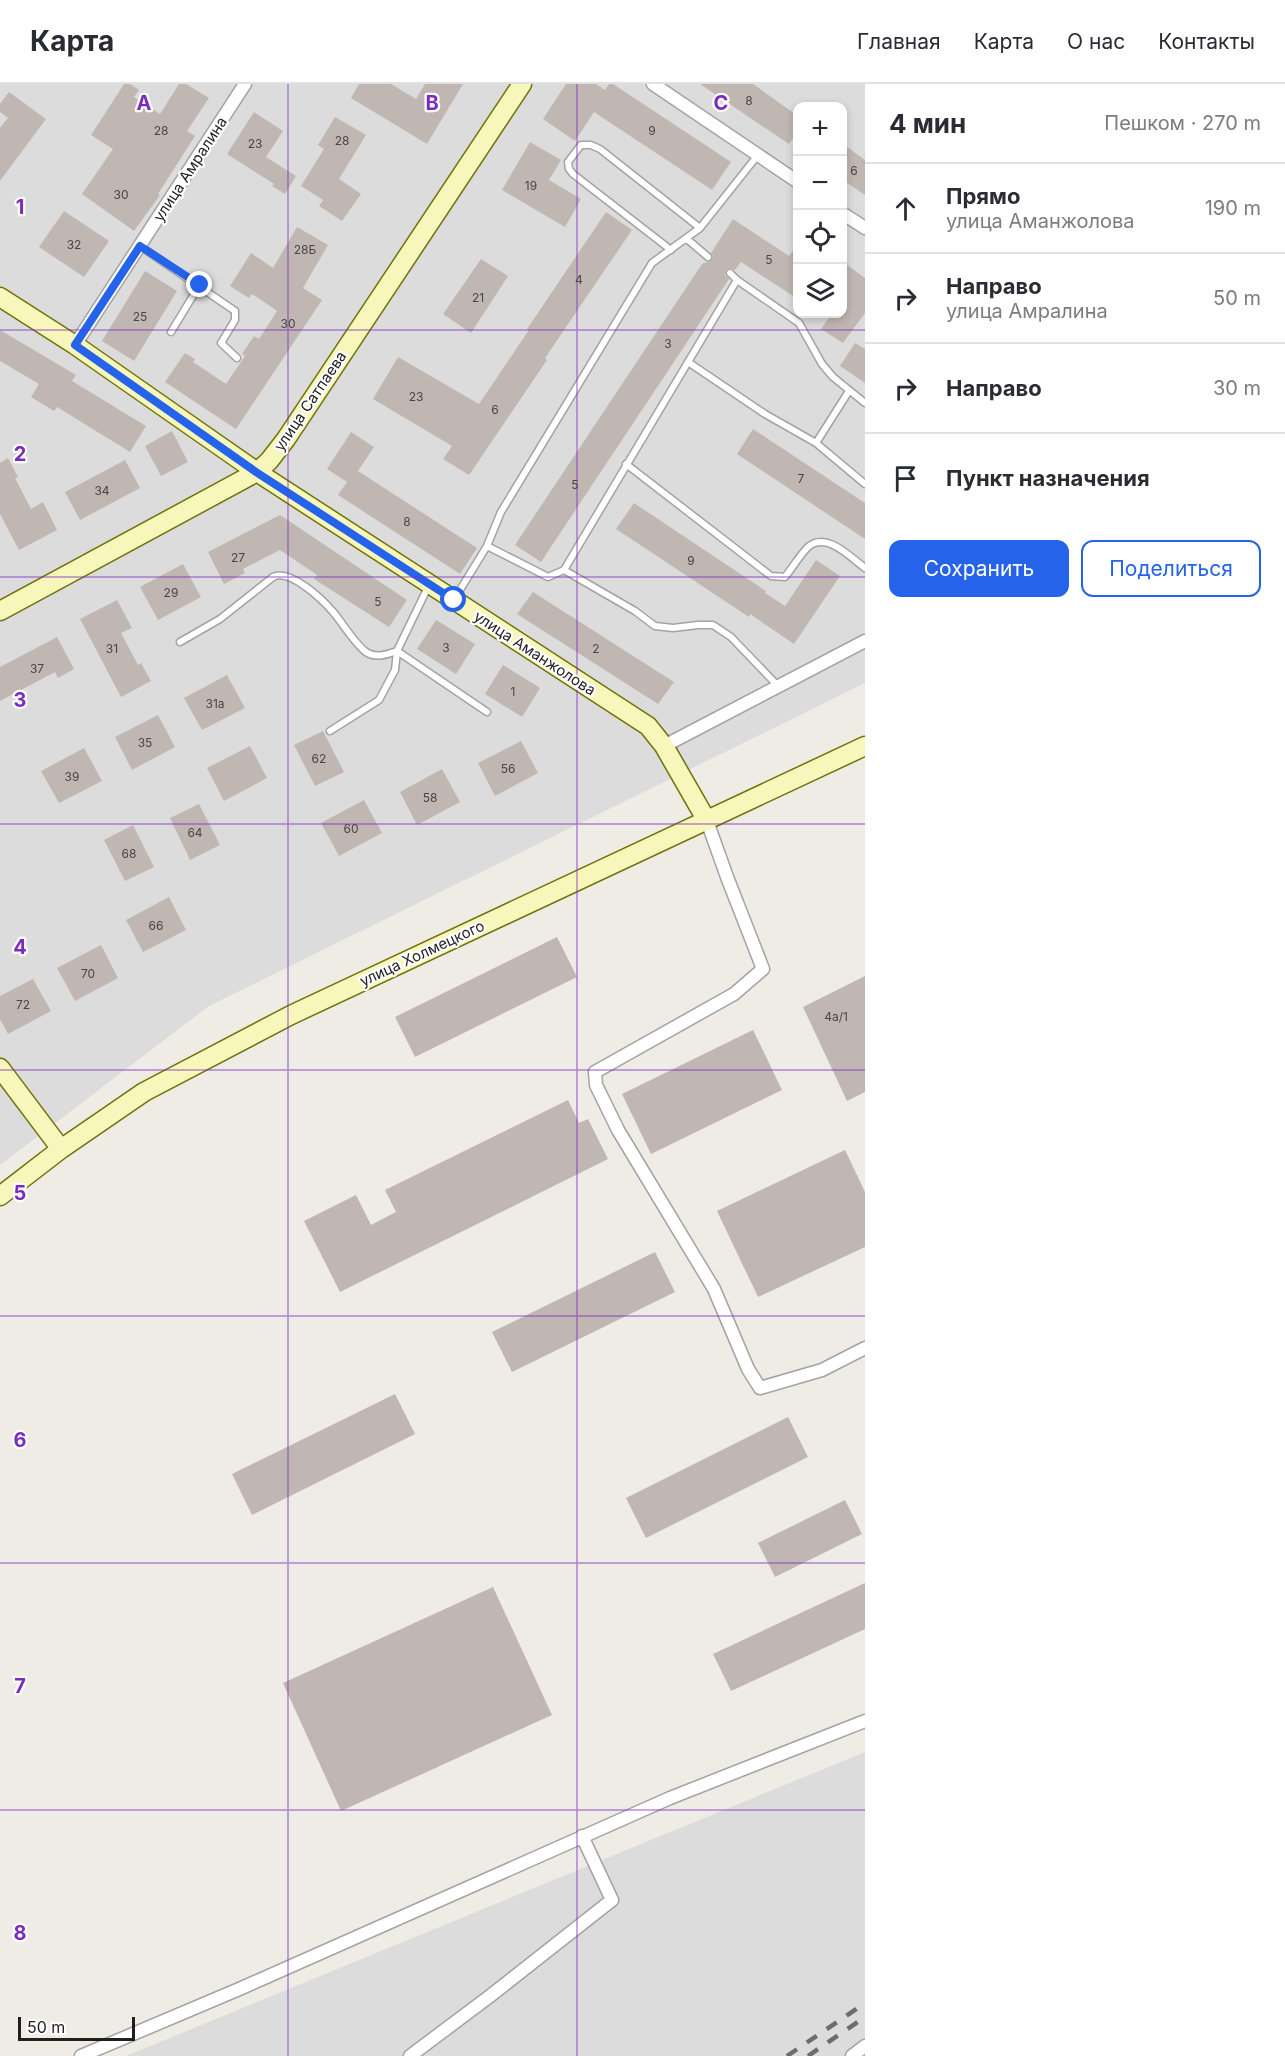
<!DOCTYPE html>
<html lang="ru">
<meta charset="utf-8">
<style>
:root{--surface:#fff;--page:#f2f2f3;--text:#2b2b33;--muted:#7c7c81;--line:#e1e1e2;--accent:#2563eb}
body{margin:0;font-family:Inter,sans-serif;background:var(--page);color:var(--text)}
.controls{position:absolute;right:18px;top:18px;display:grid;overflow:hidden;border-radius:12px;box-shadow:0 3px 9px #0003}
.controls button{width:54px;height:54px;display:grid;place-items:center;padding:0;border:0;border-bottom:2px solid var(--line);background:var(--surface);color:var(--text);font:30px sans-serif}
.scale{position:absolute;left:18px;bottom:15px;width:117px;box-sizing:border-box;padding-left:6px;border:3px solid #1f1f1f;border-top:0;font-size:16px;line-height:21px;white-space:nowrap;color:#1f1f1f;-webkit-text-stroke:4px #fff;paint-order:stroke}
.stop{position:absolute;width:18px;height:18px;margin:-14px;border:4px solid #2563eb;border-radius:50%;background:#fff}
.stop.end{background:#2563eb;border-color:#fff;box-shadow:0 2px 6px #0008}
.list{margin:0;padding:0;list-style:none}
h2{display:flex;justify-content:space-between;align-items:center;height:78px;margin:0;padding:0 24px;font-size:26px}
h2 small{font-size:20px;font-weight:400;color:var(--muted)}
.list li{display:grid;grid-template-columns:39px 1fr auto;gap:18px;align-items:center;box-sizing:border-box;height:90px;padding:0 24px;border-top:2px solid var(--line)}
.list b{display:block;font-size:22px;white-space:nowrap}
.list p{margin:0;font-size:20px;white-space:nowrap;color:var(--muted)}
.list em{font-size:20px;font-style:normal;color:var(--muted)}
.actions{display:flex;gap:12px;padding:18px 24px}
.actions a{flex:1;padding:14px 0;border:2px solid var(--accent);border-radius:12px;text-align:center;font-size:21px;color:var(--accent)}
.actions .main{background:var(--accent);color:#fff}
.icon{flex:none;width:33px;height:33px;fill:none;stroke:currentColor;stroke-width:2;stroke-linecap:round;stroke-linejoin:round}
.map{position:relative;flex:none;width:865px;height:1972px;overflow:hidden}
header{display:flex;align-items:center;gap:36px;box-sizing:border-box;height:84px;padding:0 30px;background:var(--surface);border-bottom:2px solid var(--line)}
header strong{font-size:28px}
nav{display:flex;gap:33px;margin-inline-start:auto;font-size:21px}
main{display:flex}
aside{flex:1;background:var(--surface)}
.map>svg:first-child{display:block}
.residential{fill:#dddcdc;fill-rule:evenodd}
.building{fill:#c0b7b2}
.lines{fill:none;stroke-linecap:round;stroke-linejoin:round}
.lane-casing{stroke:#a3a3a3;stroke-width:9}
.street-casing{stroke:#a3a3a3;stroke-width:15}
.secondary-casing{stroke:#6f7209;stroke-width:21}
.lane{stroke:#fff;stroke-width:6}
.street{stroke:#fff;stroke-width:12}
.secondary{stroke:#f7f6bb;stroke-width:18}
.rail{stroke:#6d6d6d;stroke-width:4.5;stroke-dasharray:12 12;stroke-linecap:butt}
.route{stroke:#2563eb;stroke-width:8}
.grid{fill:none;stroke:#7b2cbf;stroke-width:1.5;stroke-opacity:0.55}
.labels{text-anchor:middle;dominant-baseline:central;stroke-width:4.5;stroke-linejoin:round;paint-order:stroke}
.number-label{font-size:12px;fill:#474544}
.street-label{font-size:15px;fill:#1f1f1f;stroke:#fff}
.grid-label{font-size:20px;text-anchor:middle;font-weight:bold;fill:#7b2cbf;stroke:#fff;stroke-width:4.5;stroke-linejoin:round;paint-order:stroke}
</style>
<header>
<strong>Карта</strong>
<nav><a>Главная</a><a>Карта</a><a>О нас</a><a>Контакты</a></nav>
</header>
<main>
<div class="map">
<svg width="865" height="1972" viewBox="0 0 865 1972">
<rect width="100%" height="100%" fill="#efebe5"/>
<!-- residential -->
<path class="residential" d="M0,0h865v599l-656,323 -209,159zM798,22h44v208h-44z
M865,1668v304h-739z"/>
<!-- building -->
<path class="building" d="M124,0h6l9,6 -5,7 26,17 19,-30h7l23,14 -22,33 8,5 -37,58 2,1 -26,36 -52,-37 31,-45 -22,-14z
M359,0h32l25,15 9,-15h38l-36,60 -76,-46z
M566,0h30l9,6 4,-6h4l118,78 -19,28 -118,-78 -19,29 -32,-22z
M700,0h53l45,32v15l-9,13z
M9,8l37,27 -46,62v-53l8,-10 -8,-6v-8z
M254,28l29,19 -17,26 30,19 -11,18 -13,-8 2,-2 -47,-30z
M335,33l31,18 -27,44 22,15 -19,27 -23,-15 4,-6 -22,-14 23,-37 -6,-4z
M530,58l31,18 -12,20 32,19 -16,28 -63,-37z
M843,60l22,16v35l-22,-15z
M64,127l45,30 -25,36 -45,-30z
M606,128l26,18 -87,128 2,2 -78,115 -26,-16 9,-13 -79,-47 25,-42 81,47 50,-74 -2,-1z
M733,135l56,37 9,-12v55l-57,-37 -6,8 -4,-2 -5,2 -1,5 4,4 -188,283 -26,-17 187,-281 10,-4 1,-4 -2,-3z
M297,143l31,18 -25,43 19,12 -86,129 -71,-47 20,-29 10,6 -2,3 33,22 19,-28 -3,-2 12,-18 5,3 18,-28 -25,-17 -3,4 -19,-12 21,-33 22,15z
M481,175l27,17 -37,57 -28,-19z
M843,178l22,16v35l-22,30 -22,-14 11,-15h11z
M145,187l32,20 -43,70 -32,-20z
M0,246l76,45 -4,6 74,45 -16,26 -73,-45 -3,4 -23,-14 8,-13 -39,-23z
M855,259l10,6v34l-25,-17z
M753,345l112,74v36l-128,-85z
M172,347l16,31 -27,14 -16,-30z
M351,348l23,15 -16,24 119,77 -17,26 -122,-79 9,-13 -20,-13z
M8,374l10,19 -3,1 16,31 12,-7 14,28 -38,20 -19,-36v-51z
M125,376l15,28 -60,32 -15,-28z
M634,419l132,88 -1,2 20,13 31,-46 24,16 -46,68 -44,-30 -1,3 -133,-88z
M280,431l127,85 -18,27 -75,-48 3,-4 -37,-25 -37,19 2,4 -21,11 -16,-32z
M183,480l18,33 -43,23 -18,-33z
M533,508l141,90 -16,22 -141,-90z
M117,516l15,28 -11,5 17,32 3,-2 10,18 -30,16 -41,-78z
M436,536l39,24 -19,30 -39,-25z
M57,553l17,32 -16,9 -3,-6 -55,29v-34z
M503,581l37,23 -18,29 -37,-23z
M227,591l18,33 -43,22 -18,-32z
M158,631l17,32 -43,23 -17,-33z
M323,647l21,41 -29,14 -21,-41z
M521,657l17,32 -43,23 -17,-33z
M250,662l17,32 -43,23 -17,-33z
M84,664l18,33 -43,22 -18,-32z
M442,685l18,33 -43,23 -17,-33z
M364,716l18,33 -43,23 -18,-33z
M199,720l21,41 -30,15 -20,-42z
M133,741l21,42 -29,14 -21,-41z
M169,813l17,33 -43,22 -17,-32z
M557,853l20,40 -162,80 -20,-40z
M101,861l17,33 -43,23 -18,-33z
M865,892v116l-18,9 -44,-94z
M33,895l18,32 -43,23 -8,-15v-23z
M753,946l29,60 -131,64 -29,-60z
M568,1016l11,23 9,-4 20,40 -268,133 -36,-71 52,-26 15,30 25,-13 -11,-22z
M845,1066l20,42v55l-107,50 -41,-86z
M655,1168l20,40 -163,80 -20,-40z
M395,1310l20,40 -163,81 -20,-41z
M788,1333l20,40 -162,81 -20,-40z
M845,1416l17,34 -87,43 -17,-34z
M865,1499v46l-134,62 -18,-37z
M493,1503l59,128 -211,96 -58,-128z"/>
<g class="lines">
<defs>
<path id="lane" d="M687,155l21,18
M140,162l95,65v9l-14,23 16,15
M671,166l-98,-76 -4,-5 -1,-7 13,-17h10l9,4 100,79
M730,189l7,7 62,43 23,41 11,13 32,26
M171,248l28,-46
M688,278l77,52 51,29 49,41
M816,359l33,-52
M626,380l145,112 14,1c8,-10 15,-22 23,-30 19,-16 43,11 57,21
M487,462l61,31 16,-7 173,-290
M564,486l71,41 20,15 18,2 25,-3h15l18,12 47,49
M455,514l32,-52 14,-34 151,-249 48,-35 58,-73
M180,558l40,-23 53,-42c17,-9 50,23 61,36 9,11 21,31 32,39 10,7 22,2 31,-1l90,61
M330,647l49,-31 16,-30 2,-19 32,-66"/>
<path id="street" d="M653,0l145,98
M842,129l23,15
M75,261l170,-261
M664,662l201,-105
M707,737l20,56 36,92 -29,25 -139,78 1,13 22,45 96,159 34,80 12,19 62,-18 43,-22
M81,1972l156,-66 433,-192 195,-77
M410,1972l80,-60 122,-96 -30,-64
M852,1972l13,-10"/>
<path id="secondary" d="M0,213l75,48 182,127 391,254 16,20 43,75
M0,527l257,-139 12,-11 17,-22 236,-355
M0,984l61,81
M0,1112l61,-47 83,-57 147,-77 574,-269"/>
</defs>
<!-- lane casing -->
<use href="#lane" class="lane-casing"/>
<!-- street casing -->
<use href="#street" class="street-casing"/>
<!-- secondary casing -->
<use href="#secondary" class="secondary-casing"/>
<!-- lane -->
<use href="#lane" class="lane"/>
<!-- street -->
<use href="#street" class="street"/>
<!-- secondary -->
<use href="#secondary" class="secondary"/>
<!-- rail -->
<path class="rail" d="M787,1972l78,-53
M808,1972l57,-39"/>
</g>
<g class="lines">
<!-- route -->
<path class="route" d="M200,201l-60,-39 -65,99 181,127 198,128"/>
</g>
<!-- grid -->
<path class="grid" d="M288,0v1972M577,0v1972M0,246h865M0,493h865M0,740h865M0,986h865M0,1232h865M0,1479h865M0,1726h865"/>
<g class="labels">
<!-- number labels -->
<g class="number-label">
<text x="749" y="16">8</text>
<text x="161" y="46">28</text>
<text x="652" y="46">9</text>
<text x="342" y="56">28</text>
<text x="255" y="59">23</text>
<text x="854" y="86">6</text>
<text x="531" y="101">19</text>
<text x="121" y="110">30</text>
<text x="74" y="160">32</text>
<text x="305" y="165">28Б</text>
<text x="769" y="175">5</text>
<text x="579" y="195">4</text>
<text x="478" y="213">21</text>
<text x="140" y="232">25</text>
<text x="288" y="239">30</text>
<text x="668" y="259">3</text>
<text x="416" y="312">23</text>
<text x="495" y="325">6</text>
<text x="801" y="394">7</text>
<text x="575" y="400">5</text>
<text x="102" y="406">34</text>
<text x="407" y="437">8</text>
<text x="238" y="473">27</text>
<text x="691" y="476">9</text>
<text x="171" y="508">29</text>
<text x="378" y="517">5</text>
<text x="446" y="563">3</text>
<text x="112" y="564">31</text>
<text x="596" y="564">2</text>
<text x="37" y="584">37</text>
<text x="513" y="607">1</text>
<text x="215" y="619">31а</text>
<text x="145" y="658">35</text>
<text x="319" y="674">62</text>
<text x="508" y="684">56</text>
<text x="72" y="692">39</text>
<text x="430" y="713">58</text>
<text x="351" y="744">60</text>
<text x="195" y="748">64</text>
<text x="129" y="769">68</text>
<text x="156" y="841">66</text>
<text x="88" y="889">70</text>
<text x="23" y="920">72</text>
<text x="836" y="932">4а/1</text>
</g>
<!-- street labels -->
<g class="street-label">
<text transform="translate(190 85) rotate(-57)">улица Амралина</text>
<text transform="translate(310 317) rotate(-56)">улица Сатпаева</text>
<text transform="translate(535 569) rotate(33)">улица Аманжолова</text>
<text transform="translate(422 869) rotate(-25)">улица Холмецкого</text>
</g>
</g>
<g class="grid-label">
<text x="144" y="26">A</text>
<text x="432" y="26">B</text>
<text x="721" y="26">C</text>
<text x="20" y="130">1</text>
<text x="20" y="377">2</text>
<text x="20" y="623">3</text>
<text x="20" y="870">4</text>
<text x="20" y="1116">5</text>
<text x="20" y="1363">6</text>
<text x="20" y="1609">7</text>
<text x="20" y="1856">8</text>
</g>
</svg>
<div class="controls">
<button>+</button>
<button>−</button>
<button><svg class="icon" aria-label="locate" viewBox="0 0 24 24"><circle cx="12" cy="12" r="6"/><path d="M12 2v4M12 18v4M2 12h4M18 12h4"/></svg></button>
<button><svg class="icon" aria-label="layers" viewBox="0 0 24 24"><path d="M12 4l9 5-9 5-9-5zM3 14l9 5 9-5"/></svg></button>
</div>
<div class="scale">50 m</div>
<div class="stop" style="left:454px;top:516px"></div>
<div class="stop end" style="left:200px;top:201px"></div>
</div>
<aside>
<h2>4 мин<small>Пешком · 270 m</small></h2>
<ul class="list">
<li><svg class="icon" aria-label="ahead" viewBox="0 0 24 24"><path d="M12 20V5M6 11l6-6 6 6"/></svg><div><b>Прямо</b><p>улица Аманжолова</p></div><em>190 m</em></li>
<li><svg class="icon" aria-label="right" viewBox="0 0 24 24"><path d="M7 20v-9h11M14 6l5 5-5 5"/></svg><div><b>Направо</b><p>улица Амралина</p></div><em>50 m</em></li>
<li><svg class="icon" aria-label="right" viewBox="0 0 24 24"><path d="M7 20v-9h11M14 6l5 5-5 5"/></svg><div><b>Направо</b></div><em>30 m</em></li>
<li><svg class="icon" aria-label="arrive" viewBox="0 0 24 24"><path d="M6 21V4h12l-3 4 3 4H6"/></svg><div><b>Пункт назначения</b></div></li>
</ul>
<div class="actions"><a class="main">Сохранить</a><a>Поделиться</a></div>
</aside>
</main>
